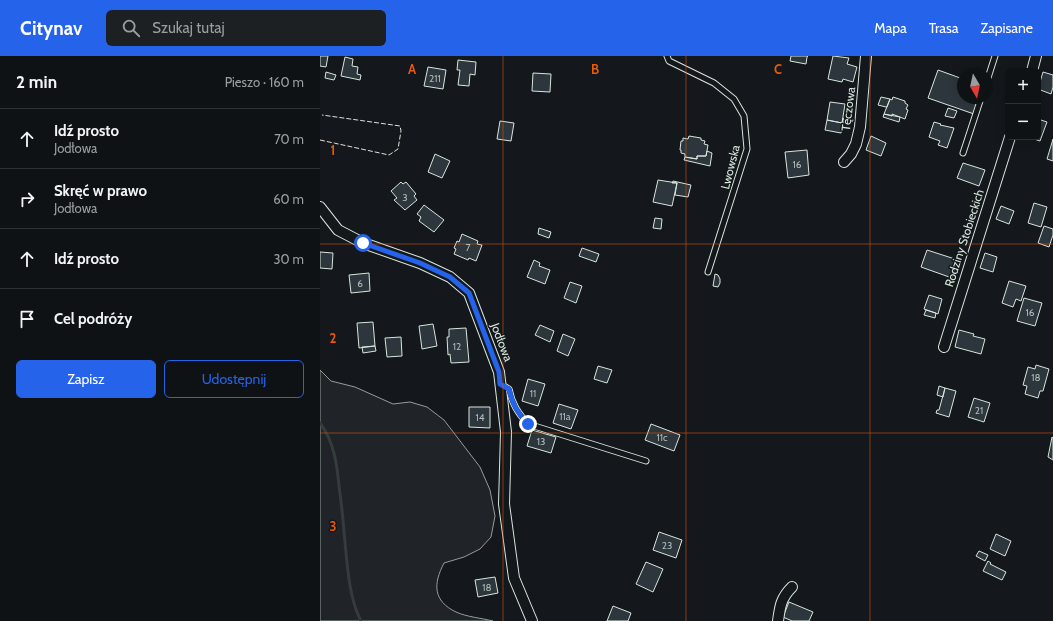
<!DOCTYPE html>
<html lang="pl">
<meta charset="utf-8">
<style>
:root{--surface:#0f1215;--page:#1d2022;--text:#f1f3f6;--muted:#9b9ea0;--line:#2f3234;--accent:#2563eb}
body{margin:0;font-family:Cabin,sans-serif;background:var(--page);color:var(--text)}
.controls{position:absolute;right:12px;top:12px;display:grid;overflow:hidden;border-radius:6px;box-shadow:0 2px 10px #0003}
.controls button{width:36px;height:36px;display:grid;place-items:center;padding:0;border:0;border-bottom:1px solid var(--line);background:var(--surface);color:var(--text);font:20px sans-serif}
.compass{position:absolute;left:637px;top:12px;width:36px;height:36px;border-radius:50%;background:var(--surface);box-shadow:0 2px 10px #0003;rotate:171deg}
.stop{position:absolute;width:12px;height:12px;margin:-9px;border:3px solid #2563eb;border-radius:50%;background:#fff}
.stop.end{background:#2563eb;border-color:#fff;box-shadow:0 1px 4px #0008}
.list{margin:0;padding:0;list-style:none}
h2{display:flex;justify-content:space-between;align-items:center;height:52px;margin:0;padding:0 16px;font-size:17px}
h2 small{font-size:13px;font-weight:400;color:var(--muted)}
.list li{display:grid;grid-template-columns:26px 1fr auto;gap:12px;align-items:center;box-sizing:border-box;height:60px;padding:0 16px;border-top:1px solid var(--line)}
.list b{display:block;font-size:15px;white-space:nowrap}
.list p{margin:0;font-size:13px;white-space:nowrap;color:var(--muted)}
.list em{font-size:13px;font-style:normal;color:var(--muted)}
.actions{display:flex;gap:8px;padding:12px 16px}
.actions a{flex:1;padding:9px 0;border:1px solid var(--accent);border-radius:6px;text-align:center;font-size:14px;color:var(--accent)}
.actions .main{background:var(--accent);color:#fff}
.icon{flex:none;width:22px;height:22px;fill:none;stroke:currentColor;stroke-width:2;stroke-linecap:round;stroke-linejoin:round}
.map{position:relative;flex:none;width:733px;height:565px;overflow:hidden}
header{display:flex;align-items:center;gap:24px;box-sizing:border-box;height:56px;padding:0 20px;background:var(--accent);color:#fff}
header strong{font-size:19px}
nav{display:flex;gap:22px;margin-inline-start:auto;font-size:14px}
.search{width:280px;height:36px;background:var(--page);display:flex;align-items:center;gap:10px;box-sizing:border-box;padding:0 14px;border-radius:6px;color:var(--muted);font-size:15px}
main{display:flex}
aside{flex:1;background:var(--surface)}
.map>svg:first-child{display:block}
.green{fill:#202428;stroke:#939e99}
.lines{fill:none;stroke-linecap:round;stroke-linejoin:round}
.stream{stroke:#363b3e;stroke-width:3}
.building{fill:#2c363c;stroke:#d8e6dc}
.service-casing{stroke:#d8e6dc;stroke-width:7}
.minor-casing{stroke:#d8e6dc;stroke-width:12}
.service{stroke:#14181c;stroke-width:5}
.minor{stroke:#14181c;stroke-width:10}
.fence{stroke:#d8e6dc;stroke-width:1;stroke-dasharray:5 2;stroke-linecap:butt}
.route{stroke:#2563eb;stroke-width:5}
.grid{fill:none;stroke:#e8590c;stroke-width:1;stroke-opacity:0.55}
.labels{text-anchor:middle;dominant-baseline:central;stroke-width:3;stroke-linejoin:round;paint-order:stroke}
.number-label{font-size:10px;fill:#adbab4}
.street-label{font-size:12px;fill:#d8e6dc;stroke:#14181c}
.grid-label{font-size:13px;text-anchor:middle;font-weight:bold;fill:#e8590c;stroke:#14181c;stroke-width:3;stroke-linejoin:round;paint-order:stroke}
</style>
<header>
<strong>Citynav</strong>
<div class="search"><svg class="icon" aria-label="search" viewBox="0 0 24 24"><circle cx="10" cy="10" r="6"/><path d="M15 15l6 6"/></svg>Szukaj tutaj</div>
<nav><a>Mapa</a><a>Trasa</a><a>Zapisane</a></nav>
</header>
<main>
<aside>
<h2>2 min<small>Pieszo · 160 m</small></h2>
<ul class="list">
<li><svg class="icon" aria-label="ahead" viewBox="0 0 24 24"><path d="M12 20V5M6 11l6-6 6 6"/></svg><div><b>Idź prosto</b><p>Jodłowa</p></div><em>70 m</em></li>
<li><svg class="icon" aria-label="right" viewBox="0 0 24 24"><path d="M7 20v-9h11M14 6l5 5-5 5"/></svg><div><b>Skręć w prawo</b><p>Jodłowa</p></div><em>60 m</em></li>
<li><svg class="icon" aria-label="ahead" viewBox="0 0 24 24"><path d="M12 20V5M6 11l6-6 6 6"/></svg><div><b>Idź prosto</b></div><em>30 m</em></li>
<li><svg class="icon" aria-label="arrive" viewBox="0 0 24 24"><path d="M6 21V4h12l-3 4 3 4H6"/></svg><div><b>Cel podróży</b></div></li>
</ul>
<div class="actions"><a class="main">Zapisz</a><a>Udostępnij</a></div>
</aside>
<div class="map">
<svg width="733" height="565" viewBox="0 0 733 565">
<rect width="100%" height="100%" fill="#14181c"/>
<!-- green -->
<path class="green" d="M0,314l11,11 24,6 38,17 17,-2 17,5 17,13 36,47 10,23 5,26 -4,21 -11,12 -16,8 -20,6c-11,21 -11,38 12,49 11,5 25,6 37,9h-173z"/>
<g class="lines">
<!-- stream -->
<path class="stream" d="M0,367c14,19 17,41 19,63 2,15 4,31 5,46 3,28 4,64 17,89"/>
</g>
<!-- building -->
<path class="building" d="M0,0h8l-2,11 -6,-1z
M471,0h17l-1,1 -1,7 -16,-3z
M513,0l16,2 -2,6 10,3 -4,15 -10,-3 -1,3 -14,-3z
M25,1l8,2 -1,7 6,1 -1,7 4,1 -1,5 -19,-4z
M138,4l18,2 -1,13 -5,-1 -1,12 -11,-1 2,-15h-3z
M108,11l18,3 -3,19 -19,-3z
M618,14l25,9v19h17l-6,16 -46,-16z
M6,16l10,3 -2,5 -9,-2z
M723,16l10,3v12l-2,7 -13,-5z
M213,17l18,1 -1,18 -18,-1z
M561,41l9,2 -3,8h-1l-8,-2z
M573,41l12,4v2l3,2 -2,4 2,1 -3,9 -13,-5v2l-8,-2 6,-15 2,1z
M510,46l15,2 -3,19 -15,-3z
M628,52l9,3 -3,7 -9,-2z
M564,58l16,3 -1,5 -16,-5z
M523,62l1,2 -3,13 -16,-3 2,-10 15,3z
M718,63l9,3 -7,19 -12,-4h10z
M180,65l14,2 -3,18 -14,-2z
M614,66l7,2 -1,1 14,3 -7,20 -9,-3 2,-4 -11,-4z
M369,80l12,2v2l4,1 -1,3 4,1 -2,11h-9v3l-12,-2v-3l-4,-1v-3h-1l1,-9h2v-3l5,1z
M551,80l15,7 -5,13 -15,-6z
M733,83v22l-6,-2z
M487,94l2,25 -21,3 -3,-26z
M387,95l5,2 -2,13 -26,-6 1,-3 12,2v-3h9z
M115,98l15,7 -8,17 -14,-6z
M643,107l22,7 -6,16 -22,-8z
M338,124l19,3 -5,23 -19,-4z
M353,125l18,4 -3,12 -13,-2 2,-12h-5z
M81,126l2,2 3,-2 10,12 -2,2 3,4 -12,10 -11,-10 3,-2 -6,-7z
M714,147l13,4 -6,20 -13,-4z
M104,149l20,15 -10,12 -15,-11 2,-4 -4,-3z
M681,150l13,5 -5,13 -13,-5z
M335,162l7,1 -1,10 -8,-1z
M724,170l9,3v6l-4,12 -11,-4z
M219,172l12,4 -2,6 -11,-4z
M142,178l16,7 -1,3 5,1 -6,16 -7,-3 -1,2 -14,-6 2,-5 -2,-1 3,-7 2,1z
M262,192l17,6 -3,8 -17,-6z
M607,194l31,10 -6,18 -31,-11z
M0,196l13,1 -1,16 -12,-1z
M665,197l12,4 -4,15 -13,-4z
M214,204l6,3 -1,3 11,4 -5,14 -18,-7z
M49,217l1,18 -19,2 -2,-18z
M395,218l3,1 2,4v4l-2,4 -5,-1z
M689,225l17,5 -5,15 -5,-2 -3,8 -11,-4z
M250,226l12,4 -6,17 -12,-5z
M609,239l13,4 -4,15 -14,-5z
M704,242l18,5 -7,23 -18,-5z
M606,254l10,3 -1,5 -11,-3z
M53,266l2,24 -16,2 -2,-25z
M113,268l4,22 -15,3 -3,-23z
M220,269l14,6 -4,11 -15,-7z
M146,272l3,34 -18,1 -1,-9 -2,1 -1,-18h2v-8z
M639,274l15,4 -1,2 12,3 -4,15 -26,-7z
M243,278l12,5 -7,17 -11,-5z
M81,281l1,19 -15,1 -2,-19z
M55,290l1,5 -13,2 -1,-6z
M716,309l13,4 -6,22h-3l-2,7 -13,-4 2,-8 -4,-1 5,-18 7,2z
M278,310l14,4 -5,13 -13,-4z
M208,323l17,5 -7,22 -16,-5z
M619,330l6,2 -2,9 -6,-2z
M625,332l11,3 -7,26 -13,-4 1,-3h2z
M654,342l16,5 -6,19 -16,-5z
M239,348l19,6 -7,19 -18,-6z
M149,351h21v21l-21,-1z
M331,368l29,11 -6,16 -29,-11z
M212,374l24,7 -5,16 -24,-7z
M732,381l1,1v22l-5,-3z
M339,476l23,8 -6,18 -23,-8z
M676,478l15,7 -6,15 -15,-7z
M659,495l9,4 -3,6 -9,-5z
M668,505l3,2 -1,1 16,8 -4,8 -19,-9z
M326,506l17,7 -10,23 -17,-8z
M175,521l3,16 -20,4 -3,-17z
M469,546l24,10 -4,9h-17l-9,-4z
M293,550l18,7 -3,8h-21z"/>
<g class="lines">
<defs>
<path id="service" d="M347,0l2,5 45,22 20,16 10,17 3,33 -39,123
M667,25l8,-25
M643,97l18,-55
M180,328l9,5c3,15 9,24 19,35l118,37"/>
<path id="minor" d="M712,15l4,-15
M524,106l7,-8 5,-10 4,-17 6,-71
M0,151l18,23 25,13 57,20 30,14 19,16 30,79 7,60 -2,72 10,74 18,43
M624,291l66,-210
M458,565c2,-15 3,-23 14,-34"/>
</defs>
<!-- service casing -->
<use href="#service" class="service-casing"/>
<!-- minor casing -->
<use href="#minor" class="minor-casing"/>
<!-- service -->
<use href="#service" class="service"/>
<!-- minor -->
<use href="#minor" class="minor"/>
<!-- fence -->
<path class="fence" d="M0,84l69,15 9,-6 3,-18 -1,-5 -78,-11"/>
</g>
<g class="lines">
<!-- route -->
<path class="route" d="M43,187l57,20 30,14 19,16 30,79 1,12 9,5c3,15 9,24 19,35"/>
</g>
<!-- grid -->
<path class="grid" d="M183,0v565M366,0v565M550,0v565M0,188h733M0,377h733"/>
<g class="labels">
<!-- number labels -->
<g class="number-label">
<text x="115" y="22">211</text>
<text x="477" y="108">16</text>
<text x="85" y="141">3</text>
<text x="148" y="191">7</text>
<text x="40" y="227">6</text>
<text x="710" y="256">16</text>
<text x="137" y="290">12</text>
<text x="716" y="321">18</text>
<text x="213" y="337">11</text>
<text x="659" y="354">21</text>
<text x="245" y="360">11a</text>
<text x="160" y="361">14</text>
<text x="342" y="381">11c</text>
<text x="221" y="385">13</text>
<text x="347" y="489">23</text>
<text x="167" y="531">18</text>
</g>
<!-- street labels -->
<g class="street-label">
<text transform="translate(528 53) rotate(-83)">Tęczowa</text>
<text transform="translate(410 111) rotate(-76)">Lwowska</text>
<text transform="translate(644 182) rotate(-72)">Rodziny Stobieckich</text>
<text transform="translate(182 286) rotate(69)">Jodłowa</text>
</g>
</g>
<g class="grid-label">
<text x="92" y="18">A</text>
<text x="275" y="18">B</text>
<text x="458" y="18">C</text>
<text x="13" y="99">1</text>
<text x="13" y="287">2</text>
<text x="13" y="475">3</text>
</g>
</svg>
<div class="controls">
<button>+</button>
<button>−</button>
</div>
<svg class="compass" viewBox="-18 -18 36 36"><path d="M0-13l5 13h-10z" fill="#e53935"/><path d="M0 13l5-13h-10z" fill="#9b9ea0"/></svg>
<div class="stop" style="left:43px;top:187px"></div>
<div class="stop end" style="left:208px;top:368px"></div>
</div>
</main>
